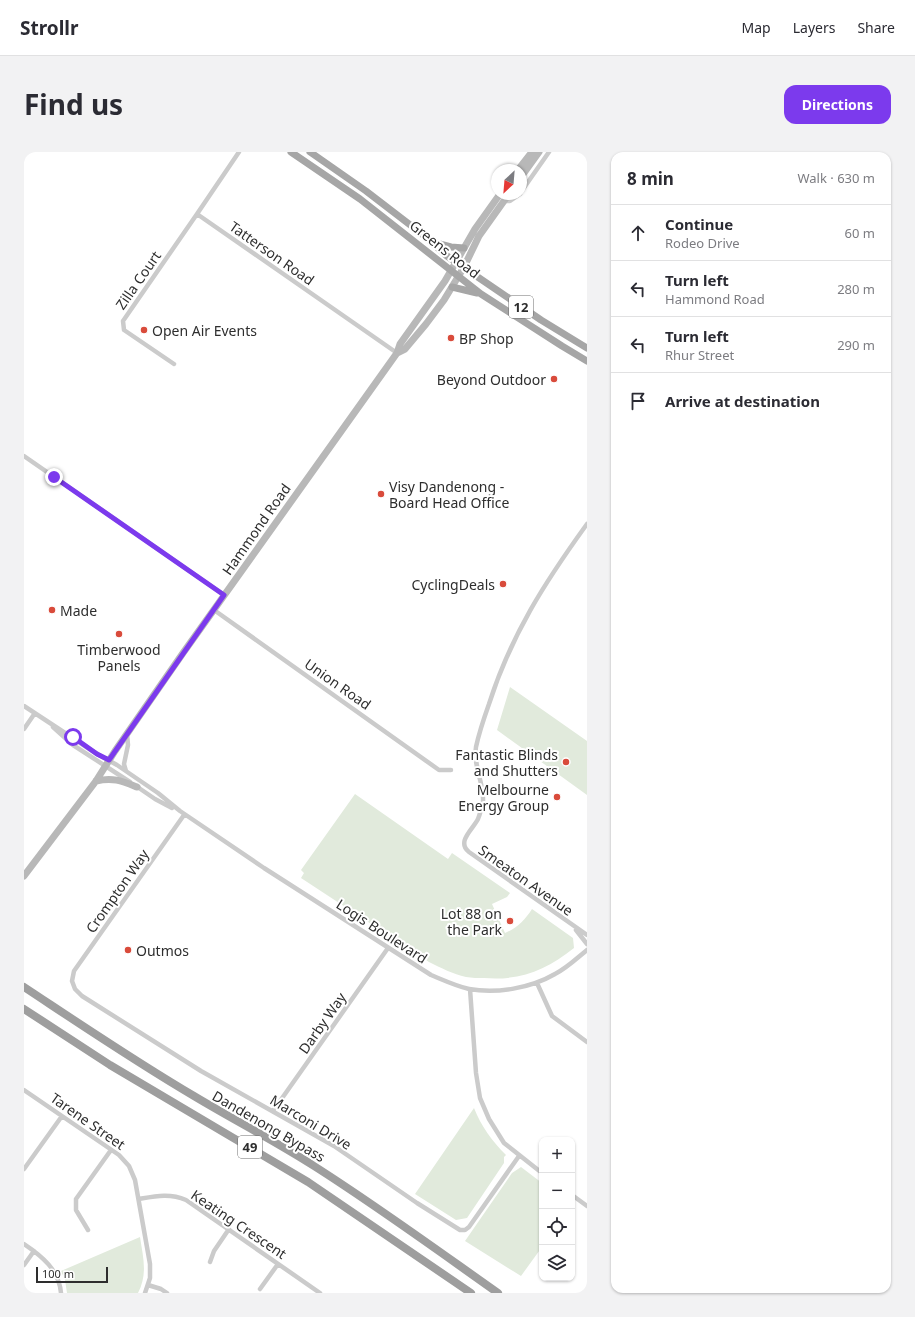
<!DOCTYPE html>
<meta charset="utf-8">
<style>
:root{--surface:#fff;--page:#f2f2f3;--text:#2b2b33;--muted:#7c7c81;--line:#e1e1e2;--accent:#7c3aed}
body{margin:0;font-family:"Noto Sans",sans-serif;background:var(--page);color:var(--text)}
.controls{position:absolute;right:12px;bottom:12px;display:grid;overflow:hidden;border-radius:8px;box-shadow:0 1px 3px #0004}
.controls button{width:36px;height:36px;display:grid;place-items:center;padding:0;border:0;border-bottom:1px solid var(--line);background:var(--surface);color:var(--text);font:20px sans-serif}
.compass{position:absolute;left:467px;top:12px;width:36px;height:36px;border-radius:50%;background:var(--surface);box-shadow:0 1px 3px #0004;rotate:206deg}
.scale{position:absolute;left:12px;bottom:10px;width:72px;box-sizing:border-box;padding-left:4px;border:2px solid #2e2e2e;border-top:0;font-size:11px;line-height:14px;white-space:nowrap;color:#2e2e2e;-webkit-text-stroke:3px #fff;paint-order:stroke}
.stop{position:absolute;width:12px;height:12px;margin:-9px;border:3px solid #7c3aed;border-radius:50%;background:#fff}
.stop.end{background:#7c3aed;border-color:#fff;box-shadow:0 1px 4px #0008}
.list{margin:0;padding:0;list-style:none}
h2{display:flex;justify-content:space-between;align-items:center;height:52px;margin:0;padding:0 16px;font-size:17px}
h2 small{font-size:13px;font-weight:400;color:var(--muted)}
.list li{display:grid;grid-template-columns:26px 1fr auto;gap:12px;align-items:center;box-sizing:border-box;height:56px;padding:0 16px;border-top:1px solid var(--line)}
.list b{display:block;font-size:15px;white-space:nowrap}
.list p{margin:0;font-size:13px;white-space:nowrap;color:var(--muted)}
.list em{font-size:13px;font-style:normal;color:var(--muted)}
.icon{flex:none;width:22px;height:22px;fill:none;stroke:currentColor;stroke-width:2;stroke-linecap:round;stroke-linejoin:round}
.map{position:relative;flex:none;width:563px;height:1141px;overflow:hidden;border-radius:12px}
header{display:flex;align-items:center;gap:24px;box-sizing:border-box;height:56px;padding:0 20px;background:var(--surface);border-bottom:1px solid var(--line)}
header strong{font-size:19px}
nav{display:flex;gap:22px;margin-inline-start:auto;font-size:14px}
.intro{display:flex;align-items:center;justify-content:space-between;box-sizing:border-box;height:96px;padding:0 24px}
h1{margin:0;font-size:28px}
.button{padding:10px 18px;border-radius:12px;background:var(--accent);color:#fff;font-size:14px;font-weight:700}
main{display:flex;gap:24px;padding:0 24px}
aside{flex:1;background:var(--surface);border-radius:12px;box-shadow:0 1px 3px #0004}
.map>svg:first-child{display:block}
.green{fill:#e1eadc}
.lines{fill:none;stroke-linecap:round;stroke-linejoin:round}
.minor{stroke:#cbcbcb;stroke-width:4.5}
.secondary{stroke:#b8b8b8;stroke-width:7}
.primary{stroke:#a6a6a6;stroke-width:7}
.trunk{stroke:#9e9e9e;stroke-width:8}
.route{stroke:#7c3aed;stroke-width:5}
.poi-dot{fill:#d94b3b;stroke:#fff;stroke-width:1.5}
.labels{text-anchor:middle;dominant-baseline:central;stroke-width:4;stroke-linejoin:round;paint-order:stroke}
.shield{fill:#fff;stroke:#6d6d6d;stroke-width:1}
.shield-label{font-size:13px;font-weight:bold;fill:#2e2e2e}
.street-label{font-size:14px;fill:#2e2e2e;stroke:#fff}
.poi-label{font-size:14px;fill:#2e2e2e;stroke:#fff;text-anchor:start}
</style>
<header>
<strong>Strollr</strong>
<nav><a>Map</a><a>Layers</a><a>Share</a></nav>
</header>
<div class="intro"><h1>Find us</h1><a class="button">Directions</a></div>
<main>
<div class="map">
<svg width="563" height="1141" viewBox="0 0 563 1141">
<rect width="100%" height="100%" fill="#fff"/>
<!-- green -->
<path class="green" d="M486,535l77,54v54l-90,-65z
M331,642l93,65 4,-6 58,40 -3,4 -15,7 13,29c12,-5 20,-13 27,-24l41,29 1,10c-28,22 -53,33 -90,30 -6,0 -12,0 -18,-1 -13,-3 -25,-9 -37,-15l-128,-84 3,-5 -3,-3z
M450,956c7,18 18,33 32,47l-2,2v6l-37,55 -11,2 -41,-26z
M497,1015l21,16v64l-21,29 -56,-35 47,-68z
M116,1085c3,20 8,37 -2,56h-71l-2,-13 -4,-9z"/>
<g class="lines">
<!-- minor -->
<path class="minor" d="M215,0l-42,62 200,139
M497,40l28,-40
M480,49h6l10,-7
M150,212l-50,-34 -1,-9 74,-107
M0,304l200,139
M563,372c-42,58 -76,111 -98,180 -5,14 -10,29 -13,43 -3,19 8,36 7,54 -1,5 -3,13 -5,18 -5,10 -22,23 -9,33l118,83
M190,458l225,160h12
M0,554l73,48 20,11 41,28 22,18 84,57 167,107c12,5 25,11 38,14 28,5 62,-1 86,-15 12,-6 22,-16 32,-24
M29,575l20,18 57,37
M0,577l11,-16
M102,619l-2,-7 4,-19 -1,-11
M112,634l19,13 17,9
M160,663l-110,156 -2,10 3,8 7,7 119,75 133,75 83,57 43,27h5l4,-3 50,-71
M552,778l11,14
M513,831l15,33 35,26
M446,837l6,84 4,25 9,21 15,24 38,30
M0,938l95,65 10,11 6,14 15,84v14l-5,15
M249,959l115,-163
M0,1017l38,-53
M548,1043l15,11
M115,1047c17,-3 31,-6 47,1l134,93
M64,1078l-12,-20v-11l35,-49
M0,1092c18,12 35,26 37,49
M186,1110l4,-11 15,-22
M0,1113l10,-14
M124,1133l13,4 6,4
M236,1137l18,-25"/>
<!-- secondary -->
<path class="secondary" d="M494,18l14,-18
M497,25l18,-25
M373,201l8,-4 21,-25 18,-24 20,-33 15,-31 30,-42
M72,629c17,-4 26,0 41,6
M0,724l72,-95 19,-30 68,-98 214,-300 3,-9 45,-63 30,-52 25,-35"/>
<!-- primary -->
<path class="primary" d="M267,0l69,47 121,95 81,52 25,15
M286,0l56,39 56,43 25,22 94,64 46,28
M408,90l19,5 13,1
M428,135l25,6"/>
<!-- trunk -->
<path class="trunk" d="M0,835c56,37 112,75 170,109 40,24 81,45 120,70 63,40 123,84 184,127
M0,857l86,56 198,117 163,111"/>
</g>
<g class="lines">
<!-- route -->
<path class="route" d="M30,325l170,118 -115,165 -12,-6 -24,-17"/>
</g>
<!-- markers -->
<g class="poi-dot">
<circle cx="120" cy="178" r="4"/>
<circle cx="427" cy="186" r="4"/>
<circle cx="530" cy="227" r="4"/>
<circle cx="357" cy="342" r="4"/>
<circle cx="479" cy="432" r="4"/>
<circle cx="28" cy="458" r="4"/>
<circle cx="95" cy="482" r="4"/>
<circle cx="542" cy="610" r="4"/>
<circle cx="533" cy="645" r="4"/>
<circle cx="486" cy="769" r="4"/>
<circle cx="104" cy="798" r="4"/>
</g>
<g class="labels">
<!-- shield labels -->
<g class="shield">
<rect x="485" y="144" width="24" height="22" rx="3"/>
<rect x="214" y="984" width="24" height="22" rx="3"/>
</g>
<g class="shield-label">
<text x="497" y="155">12</text>
<text x="226" y="995">49</text>
</g>
<!-- street labels -->
<g class="street-label">
<text transform="translate(421 97) rotate(38)">Greens Road</text>
<text transform="translate(248 101) rotate(35)">Tatterson Road</text>
<text transform="translate(114 128) rotate(-55)">Zilla Court</text>
<text transform="translate(232 377) rotate(-55)">Hammond Road</text>
<text transform="translate(314 532) rotate(35)">Union Road</text>
<text transform="translate(502 728) rotate(35)">Smeaton Avenue</text>
<text transform="translate(93 739) rotate(-55)">Crompton Way</text>
<text transform="translate(358 779) rotate(33)">Logis Boulevard</text>
<text transform="translate(298 871) rotate(-55)">Darby Way</text>
<text transform="translate(64 969) rotate(35)">Tarene Street</text>
<text transform="translate(287 970) rotate(31)">Marconi Drive</text>
<text transform="translate(245 974) rotate(30)">Dandenong Bypass</text>
<text transform="translate(215 1072) rotate(34)">Keating Crescent</text>
</g>
<!-- poi labels -->
<g class="poi-label">
<text x="128" y="178">Open Air Events</text>
<text x="435" y="186">BP Shop</text>
<text x="522" y="227" text-anchor="end">Beyond Outdoor</text>
<text x="365" y="334">Visy Dandenong -<tspan x="365" dy="16">Board Head Office</tspan></text>
<text x="471" y="432" text-anchor="end">CyclingDeals</text>
<text x="36" y="458">Made</text>
<text x="95" y="497" text-anchor="middle">Timberwood<tspan x="95" dy="16">Panels</tspan></text>
<text x="534" y="602" text-anchor="end">Fantastic Blinds<tspan x="534" dy="16">and Shutters</tspan></text>
<text x="525" y="637" text-anchor="end">Melbourne<tspan x="525" dy="16">Energy Group</tspan></text>
<text x="478" y="761" text-anchor="end">Lot 88 on<tspan x="478" dy="16">the Park</tspan></text>
<text x="112" y="798">Outmos</text>
</g>
</g>
</svg>
<div class="controls">
<button>+</button>
<button>−</button>
<button><svg class="icon" aria-label="locate" viewBox="0 0 24 24"><circle cx="12" cy="12" r="6"/><path d="M12 2v4M12 18v4M2 12h4M18 12h4"/></svg></button>
<button><svg class="icon" aria-label="layers" viewBox="0 0 24 24"><path d="M12 4l9 5-9 5-9-5zM3 14l9 5 9-5"/></svg></button>
</div>
<svg class="compass" viewBox="-18 -18 36 36"><path d="M0-13l5 13h-10z" fill="#e53935"/><path d="M0 13l5-13h-10z" fill="#7c7c81"/></svg>
<div class="scale">100 m</div>
<div class="stop" style="left:49px;top:585px"></div>
<div class="stop end" style="left:30px;top:325px"></div>
</div>
<aside>
<h2>8 min<small>Walk · 630 m</small></h2>
<ul class="list">
<li><svg class="icon" aria-label="ahead" viewBox="0 0 24 24"><path d="M12 20V5M6 11l6-6 6 6"/></svg><div><b>Continue</b><p>Rodeo Drive</p></div><em>60 m</em></li>
<li><svg class="icon" aria-label="left" viewBox="0 0 24 24"><path d="M17 20v-9H6M10 6l-5 5 5 5"/></svg><div><b>Turn left</b><p>Hammond Road</p></div><em>280 m</em></li>
<li><svg class="icon" aria-label="left" viewBox="0 0 24 24"><path d="M17 20v-9H6M10 6l-5 5 5 5"/></svg><div><b>Turn left</b><p>Rhur Street</p></div><em>290 m</em></li>
<li><svg class="icon" aria-label="arrive" viewBox="0 0 24 24"><path d="M6 21V4h12l-3 4 3 4H6"/></svg><div><b>Arrive at destination</b></div></li>
</ul>
</aside>
</main>
